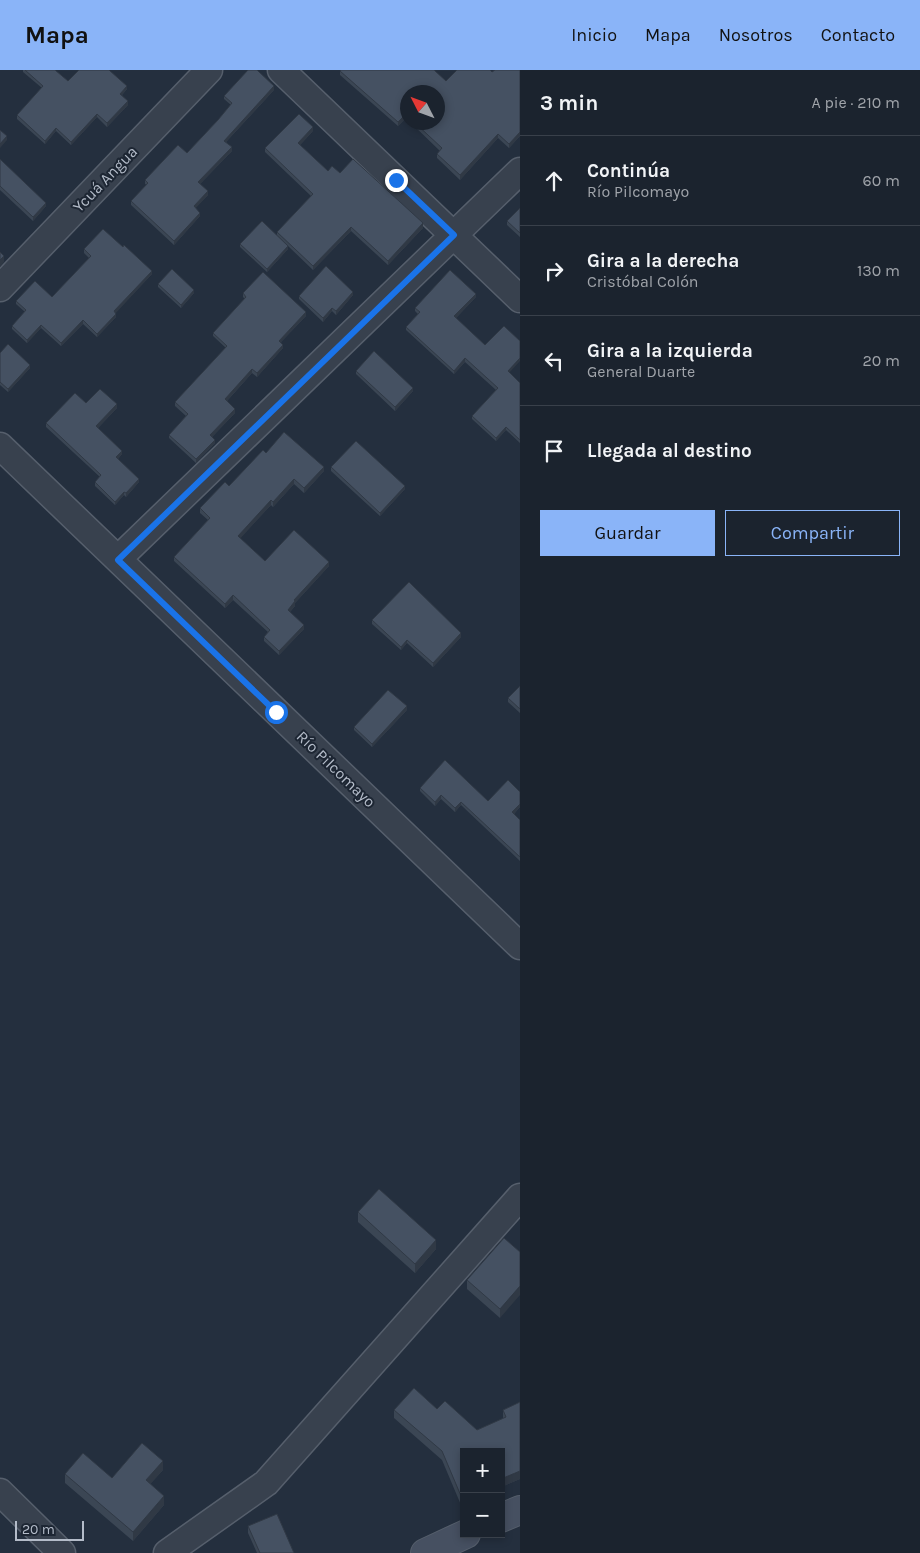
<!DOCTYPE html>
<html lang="es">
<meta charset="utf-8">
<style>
:root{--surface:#1b232e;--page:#242b36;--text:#f1f3f6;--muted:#a0a4aa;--line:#39404a;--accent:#8ab4f8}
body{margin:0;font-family:Karla,sans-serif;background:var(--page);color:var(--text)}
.controls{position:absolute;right:15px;bottom:15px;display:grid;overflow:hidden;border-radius:0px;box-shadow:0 2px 8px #0003}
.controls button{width:45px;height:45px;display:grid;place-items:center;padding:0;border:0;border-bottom:1px solid var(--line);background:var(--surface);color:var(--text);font:25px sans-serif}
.compass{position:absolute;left:400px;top:15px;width:45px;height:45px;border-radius:50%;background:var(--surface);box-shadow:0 2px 8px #0003;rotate:312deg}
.scale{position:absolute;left:15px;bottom:12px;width:69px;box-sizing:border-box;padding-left:5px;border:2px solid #b4bcc9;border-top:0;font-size:14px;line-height:18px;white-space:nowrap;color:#b4bcc9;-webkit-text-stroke:4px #1d2633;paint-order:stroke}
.stop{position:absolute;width:15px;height:15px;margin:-11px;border:4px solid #1a73e8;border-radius:50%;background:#fff}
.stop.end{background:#1a73e8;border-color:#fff;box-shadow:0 1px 5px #0008}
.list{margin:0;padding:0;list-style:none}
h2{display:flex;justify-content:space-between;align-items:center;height:65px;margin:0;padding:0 20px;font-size:21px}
h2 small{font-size:16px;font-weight:400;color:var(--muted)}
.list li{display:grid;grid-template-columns:32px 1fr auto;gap:15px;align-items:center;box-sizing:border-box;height:90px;padding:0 20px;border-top:1px solid var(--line)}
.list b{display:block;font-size:19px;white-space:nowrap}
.list p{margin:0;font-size:16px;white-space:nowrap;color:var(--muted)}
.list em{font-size:16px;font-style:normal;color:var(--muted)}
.actions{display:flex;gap:10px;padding:15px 20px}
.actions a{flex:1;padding:11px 0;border:1px solid var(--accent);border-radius:0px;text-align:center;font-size:18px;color:var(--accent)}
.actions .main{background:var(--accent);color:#111}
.icon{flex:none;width:28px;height:28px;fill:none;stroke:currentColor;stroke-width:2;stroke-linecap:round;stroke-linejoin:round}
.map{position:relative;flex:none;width:520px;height:1483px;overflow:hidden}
header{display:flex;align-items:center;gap:30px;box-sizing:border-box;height:70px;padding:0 25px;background:var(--accent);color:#111}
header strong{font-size:24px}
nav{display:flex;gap:28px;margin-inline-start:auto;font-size:18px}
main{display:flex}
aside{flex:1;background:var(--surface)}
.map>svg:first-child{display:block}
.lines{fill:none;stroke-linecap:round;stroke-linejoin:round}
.street-casing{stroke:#565f6c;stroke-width:29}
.secondary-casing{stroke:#565f6c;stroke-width:30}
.street{stroke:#38414e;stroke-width:26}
.secondary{stroke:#465061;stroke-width:28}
.wall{fill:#3b4654}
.shaded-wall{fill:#303945}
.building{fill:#455162;stroke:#303945}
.route{stroke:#1a73e8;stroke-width:6}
.labels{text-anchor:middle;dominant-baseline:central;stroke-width:4;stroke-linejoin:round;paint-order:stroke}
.street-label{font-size:16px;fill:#b4bcc9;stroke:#1d2633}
</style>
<header>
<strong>Mapa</strong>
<nav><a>Inicio</a><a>Mapa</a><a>Nosotros</a><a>Contacto</a></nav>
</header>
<main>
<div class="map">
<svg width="520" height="1483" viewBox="0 0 520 1483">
<rect width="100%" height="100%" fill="#242f3e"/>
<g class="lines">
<defs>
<path id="street" d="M281,0l239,229
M0,218l209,-218
M0,376l520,500
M118,489l402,-388
M0,1422l62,61
M167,1483l99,-70 254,-286"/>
<path id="secondary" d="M501,1448l19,-8
M425,1483l41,-19"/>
</defs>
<!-- street casing -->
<use href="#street" class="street-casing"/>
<!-- secondary casing -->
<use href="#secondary" class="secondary-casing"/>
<!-- street -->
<use href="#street" class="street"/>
<!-- secondary -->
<use href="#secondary" class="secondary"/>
</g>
<!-- wall -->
<path class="wall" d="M23,0h32l13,11 59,8 -5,6 6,10 -21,22 -10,-10 -26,28 -15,-14 -11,13 -28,-25v-4l25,-27 -19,-16z
M520,0v66l-11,12 -11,-10 -38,42 -23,-22v-4l3,-3 -30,-29h28l-30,-30v28l-2,-2 -8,8 -58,-51v-4l106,10 46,-9z
M274,20l-48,52 6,9 -32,33 8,11 -13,13 5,8 -26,29 -43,-40v-4l16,-16 -2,-1v-4l42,-27 31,-33 13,-15 -7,-6v-3z
M313,61l-13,14 28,26 12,2 83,55 -35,37 -37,-34 -38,39 -25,-24v3l-21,23 -27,-25v-3l37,-9v-3l34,-36 -46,-44v-4z
M0,89l46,47 -13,15 -33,-31z
M520,138v29l-13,-12v-4z
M84,179l68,25 -37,39 1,4 -19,20 -14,-13 -22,22 -20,-18 -14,15 -15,-14v-3l13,-14 -9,-8v-3l36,-4 37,-39 -5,-5z
M158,214l36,9 -13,15 -23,-21z
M243,223l63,23 -25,26 2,6 -26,29 -5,-4 -25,28 8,12 -23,24 3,6 -19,20 -27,-25v-3l17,-19 -11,-10v-4l51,-54 -13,-12v-3l32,-34 -2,-2z
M353,225l-17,20 -4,-4 -9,11 -24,-23v-3z
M476,227l-20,21 64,65v60l-14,-13 -10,11 -24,-22v-3l24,-26 -31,-28 -11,12 -48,-44v-3l12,-13 -3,-3v-3z
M0,283l30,15 -22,24 -8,-7z
M356,301l57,20 -18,20 -39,-37z
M86,333l31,5 -19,20 24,26 -4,5 21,23 -13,15 -2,-2 -9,10 -20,-19v-4l5,-5 -54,-50v-4z
M266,383l58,18 -20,22 -10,-9 -21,23 -2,-2 -31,33 25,23 64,5 -34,37v3l-5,6 14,17 -25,26 -15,-14v-4l4,-5 -35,-32 -8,8 -51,-47v-4l34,-37 -8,-7v-5l29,-22z
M331,397l74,22 -25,27 -49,-45z
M372,550l89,17 -28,30 -26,-24 -6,7 -29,-26z
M520,616v27l-12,-11v-4z
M407,640l-35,37 -18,-17v-3z
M420,718l68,13 32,-9v15l-6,7 6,6v41l-59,-56 -6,7 -14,-13 -6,7 -15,-15z
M358,1142l78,37 -21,24 -57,-51z
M504,1168l-4,80 -33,-29v-9z
M520,1332v77l-19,8v-35l-40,53 -19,-45 -48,-42v-8l43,-1 40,21 26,-11v-9z
M163,1400l-13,14 14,21 -31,36 -68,-58v-9l47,4z
M248,1456l46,27h-37l-9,-20z"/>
<!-- shaded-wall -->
<path class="shaded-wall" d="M127,16v3l-7,8v-3z
M274,16v4l-50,54v-3z
M128,31v4l-21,22v-4z
M97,44v3l-26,28v-3z
M406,44v4l-8,8v-4z
M313,57v4l-15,16v-4z
M56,58v3l-11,13v-3z
M520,62v4l-11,12v-4z
M498,64v4l-38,42v-5z
M7,66v4l-7,8v-4z
M232,77v4l-34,35v-4z
M208,121v4l-14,15v-4z
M46,133v3l-13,15v-4z
M200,143v3l-26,29v-4z
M423,153v5l-35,37v-4z
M351,157v4l-38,39v-4z
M288,176v3l-21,23v-3z
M4,186v6l-4,5v-7z
M152,201v3l-38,41v-4z
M194,220v3l-13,15v-3z
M353,222v3l-17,20v-4z
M476,224v3l-22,23v-4z
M332,238v3l-9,11v-4z
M306,242v4l-27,28v-3z
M116,244v3l-19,20v-3z
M83,250v4l-22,22v-3z
M41,255v3l-14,15v-3z
M283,275v3l-26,29v-4z
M465,288v4l-11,12v-3z
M520,288v3l-12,13v-3z
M30,295v3l-22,24v-3z
M252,299v4l-27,30v-4z
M413,318v3l-18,20v-4z
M117,334v4l-21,22v-4z
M235,339v4l-25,26v-4z
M506,357v3l-10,11v-3z
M215,370v3l-19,20v-4z
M122,381v3l-6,7v-4z
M324,397v4l-20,22v-5z
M139,409v3l-13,15v-4z
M294,409v5l-21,23v-5z
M405,416v3l-25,27v-3z
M124,422v3l-9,10v-3z
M271,430v5l-33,36v-5z
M329,492v4l-34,37v3l-7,8v-4l6,-10z
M233,525v5l-8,8v-4z
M304,555v4l-25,26v-4z
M461,563v4l-28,30v-4z
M407,570v3l-6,7v-3z
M407,636v4l-35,37v-3z
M441,725v4l-6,7v-4z
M461,732v3l-6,7v-4z
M520,734v3l-8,9v-4z
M436,1170v9l-21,24v-9z
M520,1216v9l-20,23v-9z
M163,1391v9l-17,19v-9z
M520,1401v8l-19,8v-8z
M464,1425v9l-3,1v-9z
M164,1426v9l-31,36v-9z"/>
<!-- building -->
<path class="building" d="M25,0h30l13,11 11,-11h30l18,16 -7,8 8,7 -21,22 -10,-9 -26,28 -15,-14 -11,13 -28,-26 26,-29z
M248,0h9l17,16 -50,55 8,6 -34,35 10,9 -14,15 6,7 -26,28 -43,-40 17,-18 -3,-3 33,-35 9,8 31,-33 14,-17 -8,-7z
M341,0h93l12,11 11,-11h33l2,2 3,-2h25v62l-11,12 -11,-10 -38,41 -23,-21 5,-6 -28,-26h24v-30h-30v24l-2,-2 -8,8 -58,-51z
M299,44l14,13 -15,16 30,28 4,-5 8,7 13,-14 70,64 -35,38 -37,-34 -38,39 -36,-34 36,-38 -48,-46z
M0,60l7,6 -7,8z
M0,89l46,44 -13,14 -33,-31z
M520,138v25l-13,-12z
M262,151l26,25 -21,23 -27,-25z
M103,159l20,18 1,-2 28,26 -38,40 2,3 -19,20 -14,-14 -22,23 -20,-18 -14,15 -15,-14 14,-16 -10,-9 19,-20 17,16 39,-41 -7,-7z
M0,182l4,4 -4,4z
M326,196l27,26 -17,19 -4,-3 -9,10 -24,-22z
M172,199l22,21 -13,15 -23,-21z
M450,200l26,24 -22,22 31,29 19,-19 16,15v17l-12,13 12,12v57l-14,-13 -10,11 -24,-22 26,-28 -33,-30 -11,13 -48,-44 14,-15 -5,-4z
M263,202l43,40 -27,29 4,4 -26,28 -5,-4 -27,30 10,10 -25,26 5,5 -19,19 -27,-24 19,-21 -13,-12 52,-56 -14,-13 33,-36 -3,-4z
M8,274l22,21 -22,24 -8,-7v-29z
M374,281l39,37 -18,19 -39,-36z
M100,319l17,15 -21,22 26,25 -6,6 23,22 -13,14 -2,-1 -9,10 -20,-20 6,-7 -55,-52 29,-30 11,10z
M284,362l40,35 -20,21 -10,-9 -21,23 -2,-2 -33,36 27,25 29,-31 35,32 -35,38 1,1 -7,9 16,15 -25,26 -15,-14 6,-7 -37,-35 -8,9 -51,-47 36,-39 -10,-10 25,-26 4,4 34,-36 3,3z
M356,371l49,45 -25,27 -49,-46z
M409,512l52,51 -28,30 -26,-23 -6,7 -29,-27z
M520,616v23l-12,-11z
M388,620l19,16 -35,38 -18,-17z
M445,690l43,41 20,-21 12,12v12l-8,8 8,8v37l-59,-55 -6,6 -14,-13 -6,7 -15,-14z
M379,1119l57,51 -21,24 -57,-52z
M504,1168l16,14v34l-20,23 -33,-29z
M414,1318l23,21 8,-8 32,29 29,-13 -3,-7 17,-8v69l-19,8v-27h-37v43l-3,1 -19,-45 -48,-41z
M142,1373l21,18 -17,19 18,16 -31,36 -68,-58 18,-21 29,25z
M277,1444l17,39h-34l-12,-27z"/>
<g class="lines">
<!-- route -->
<path class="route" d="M276,642l-158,-152 336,-325 -58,-55"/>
</g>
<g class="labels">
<!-- street labels -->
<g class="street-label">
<text transform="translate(105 109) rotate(-46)">Ycuá Angua</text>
<text transform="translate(336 699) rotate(44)">Río Pilcomayo</text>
</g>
</g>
</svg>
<div class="controls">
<button>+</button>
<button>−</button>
</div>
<svg class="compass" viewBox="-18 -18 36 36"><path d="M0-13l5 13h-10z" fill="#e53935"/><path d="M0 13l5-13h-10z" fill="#a0a4aa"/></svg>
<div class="scale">20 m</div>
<div class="stop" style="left:276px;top:642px"></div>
<div class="stop end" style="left:396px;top:110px"></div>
</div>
<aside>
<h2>3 min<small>A pie · 210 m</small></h2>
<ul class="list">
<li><svg class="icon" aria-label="ahead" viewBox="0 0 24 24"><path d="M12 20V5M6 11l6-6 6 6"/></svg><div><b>Continúa</b><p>Río Pilcomayo</p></div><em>60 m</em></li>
<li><svg class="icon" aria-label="right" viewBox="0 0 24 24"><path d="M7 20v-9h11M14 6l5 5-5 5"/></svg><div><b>Gira a la derecha</b><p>Cristóbal Colón</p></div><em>130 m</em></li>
<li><svg class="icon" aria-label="left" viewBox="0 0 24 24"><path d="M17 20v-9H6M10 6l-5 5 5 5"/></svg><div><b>Gira a la izquierda</b><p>General Duarte</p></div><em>20 m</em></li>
<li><svg class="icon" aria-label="arrive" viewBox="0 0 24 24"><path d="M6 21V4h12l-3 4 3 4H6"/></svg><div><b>Llegada al destino</b></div></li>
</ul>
<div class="actions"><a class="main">Guardar</a><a>Compartir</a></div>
</aside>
</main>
